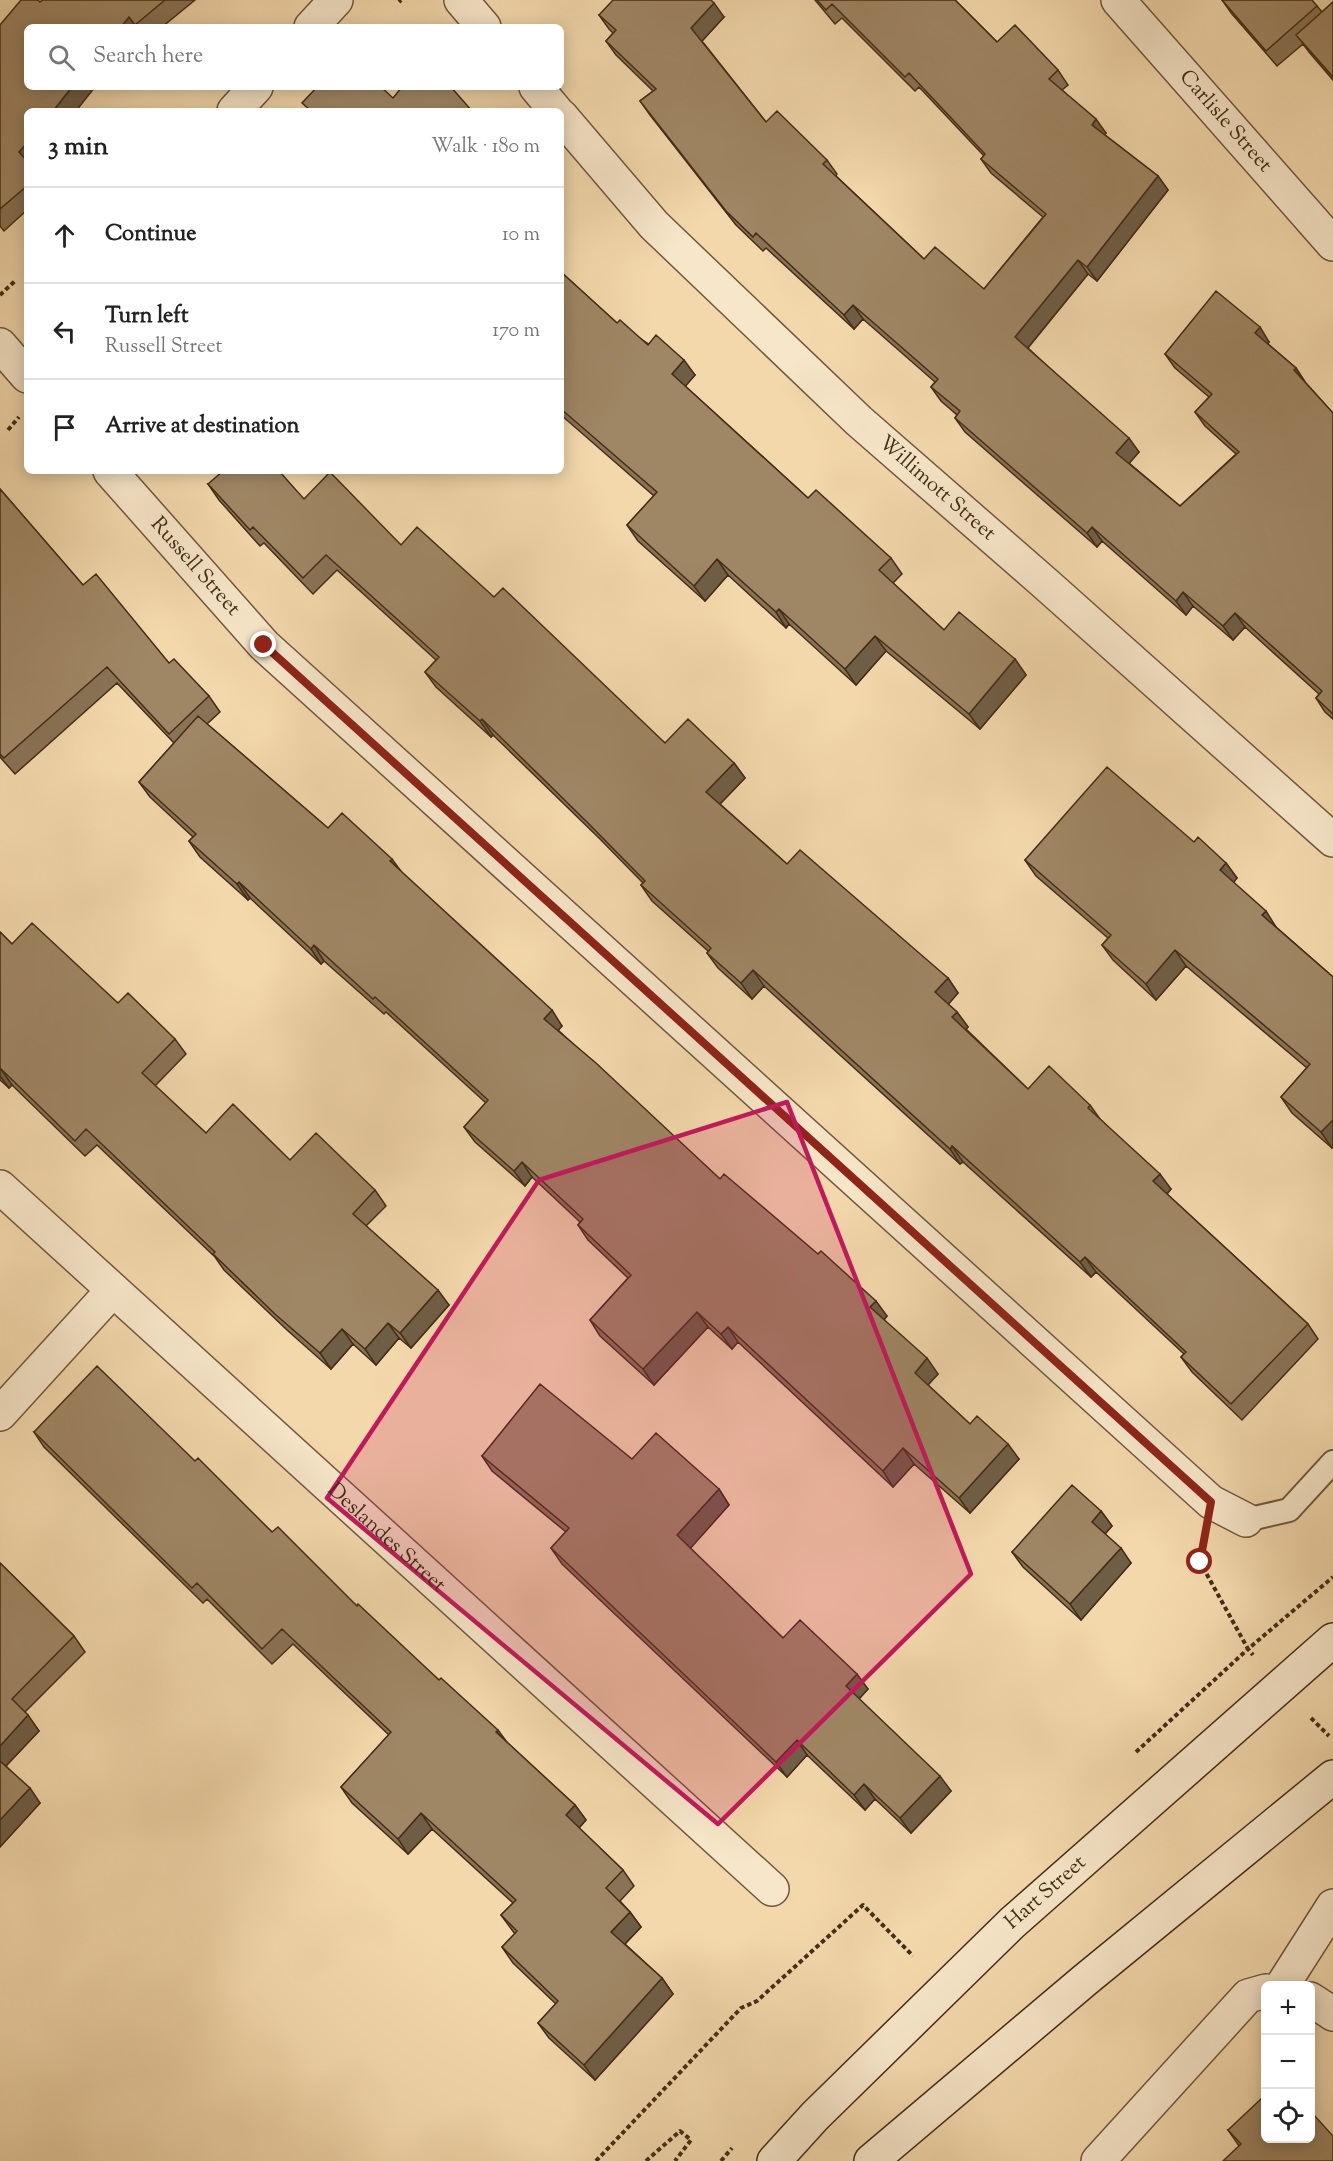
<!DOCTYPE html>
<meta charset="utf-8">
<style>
:root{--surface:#fff;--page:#f6f6f6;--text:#222;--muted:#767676;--line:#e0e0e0}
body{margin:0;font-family:"Sorts Mill Goudy",serif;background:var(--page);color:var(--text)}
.controls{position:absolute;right:18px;bottom:18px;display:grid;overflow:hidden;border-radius:9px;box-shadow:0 3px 15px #0003}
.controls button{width:54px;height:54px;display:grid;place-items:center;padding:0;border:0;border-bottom:2px solid var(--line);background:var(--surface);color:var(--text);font:30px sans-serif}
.stop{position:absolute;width:18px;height:18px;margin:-14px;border:4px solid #8f2418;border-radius:50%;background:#fff}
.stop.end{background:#8f2418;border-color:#fff;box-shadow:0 2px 6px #0008}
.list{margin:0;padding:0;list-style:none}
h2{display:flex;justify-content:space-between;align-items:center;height:78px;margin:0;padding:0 24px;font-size:26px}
h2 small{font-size:20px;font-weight:400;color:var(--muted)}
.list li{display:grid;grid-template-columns:39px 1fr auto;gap:18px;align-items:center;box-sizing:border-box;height:96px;padding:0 24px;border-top:2px solid var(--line)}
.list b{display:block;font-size:22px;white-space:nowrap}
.list p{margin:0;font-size:20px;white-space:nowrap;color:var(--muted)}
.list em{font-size:20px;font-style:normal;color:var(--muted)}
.icon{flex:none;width:33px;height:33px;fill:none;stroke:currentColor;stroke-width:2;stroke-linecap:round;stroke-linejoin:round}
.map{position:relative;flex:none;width:1333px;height:2161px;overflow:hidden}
.search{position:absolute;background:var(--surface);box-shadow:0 3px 15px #0003;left:24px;top:24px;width:540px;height:66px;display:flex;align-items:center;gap:15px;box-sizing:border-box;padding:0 21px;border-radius:9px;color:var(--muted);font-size:22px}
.panel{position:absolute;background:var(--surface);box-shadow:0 3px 15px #0003;left:24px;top:108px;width:540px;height:366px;border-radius:9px}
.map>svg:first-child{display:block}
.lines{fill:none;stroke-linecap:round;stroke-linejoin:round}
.service-casing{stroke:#70583c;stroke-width:26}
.minor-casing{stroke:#70583c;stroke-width:36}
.tertiary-casing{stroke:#70583c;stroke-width:36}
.secondary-casing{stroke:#442d16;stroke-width:36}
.path{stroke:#442d16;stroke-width:4;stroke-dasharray:4.5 3;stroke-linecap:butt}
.service{stroke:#f7e6c9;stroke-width:22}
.minor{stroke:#f7e6c9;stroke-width:33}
.tertiary{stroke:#f7e6c9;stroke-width:33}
.secondary{stroke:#f7e6c9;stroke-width:33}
.wall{fill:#897356;stroke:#442d16;stroke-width:1.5}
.shaded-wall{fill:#6f5e46;stroke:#442d16;stroke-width:1.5}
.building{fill:#9f8664;stroke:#442d16;stroke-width:1.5}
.route{stroke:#8f2418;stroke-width:8}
.marked{fill:#c2185b;fill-opacity:0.2;stroke:#c2185b;stroke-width:4.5;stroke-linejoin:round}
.labels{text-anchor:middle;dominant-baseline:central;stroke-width:6;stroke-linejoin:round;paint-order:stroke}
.street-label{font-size:21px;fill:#442d16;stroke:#f7e6c9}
</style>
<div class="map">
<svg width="1333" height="2161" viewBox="0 0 1333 2161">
<rect width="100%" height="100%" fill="#f3d8ac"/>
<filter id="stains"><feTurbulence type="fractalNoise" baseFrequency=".00333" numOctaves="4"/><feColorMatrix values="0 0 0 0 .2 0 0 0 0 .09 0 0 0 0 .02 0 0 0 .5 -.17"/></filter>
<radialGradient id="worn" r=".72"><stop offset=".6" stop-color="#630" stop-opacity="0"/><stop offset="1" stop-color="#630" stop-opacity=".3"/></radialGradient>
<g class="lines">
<defs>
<path id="service" d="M1246,1520l43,-10 44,-48"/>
<g id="minor">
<path d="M461,0l23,27"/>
<path d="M311,27l25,-27"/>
<path d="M536,87l20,24"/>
<path d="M234,111l22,-24"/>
<path id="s1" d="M561,116l93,109 205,196 188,164 286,255"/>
<path d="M0,345l27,31"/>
<path id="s2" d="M110,471l154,174 947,857 35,18"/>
<path id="s3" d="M0,1187l772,702"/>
<path d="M0,1414l113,-124"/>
<path d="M1282,1986l51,-80"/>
<path d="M1310,1999l23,15"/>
<path d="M1098,2161l150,-165 18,-5"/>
</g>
<g id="tertiary">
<path id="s4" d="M1118,0l215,244"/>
</g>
<g id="secondary">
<path id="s5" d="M774,2161l41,-45 197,-193 321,-283"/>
<path d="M871,2161l214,-181 248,-203"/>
</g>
</defs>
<!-- service casing -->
<use href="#service" class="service-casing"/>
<!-- minor casing -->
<use href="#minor" class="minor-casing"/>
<!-- tertiary casing -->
<use href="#tertiary" class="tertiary-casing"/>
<!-- secondary casing -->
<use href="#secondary" class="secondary-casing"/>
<!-- path -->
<path class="path" d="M399,2l2,-2
M0,295l15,-14
M8,430l11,-13
M1203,1546l-3,16 48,87 85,-72
M1311,1718l18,18
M1136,1752l112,-103 5,6
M1265,2057h1
M596,2161l145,-153 16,-7 106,-96 50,51
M646,2161l34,-30 11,9 -16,21
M721,2161l11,-13"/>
<!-- service -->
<use href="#service" class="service"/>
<!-- minor -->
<use href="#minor" class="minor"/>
<!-- tertiary -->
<use href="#tertiary" class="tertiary"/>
<!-- secondary -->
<use href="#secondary" class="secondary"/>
</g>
<!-- wall -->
<path class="wall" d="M43,0h152l-33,27h-135v183l-23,21 -4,-5v-201z
M815,0h140l42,42 61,28 10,15 -6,5 44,43 -1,2 53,41 10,14 -71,91 -9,-7 -60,74 111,104 -10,11 51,43 56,-52 -31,-28 -10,-14 14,-15 -34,-29 -10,-14 104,-12 -1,2 28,24 9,14 28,31v306l-8,-7 -9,-14 3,-4 -74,-67 -12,13 -40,-34 -7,9 -84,-74 -5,6 -132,-115 -10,-14 2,-3 -16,-14 -10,-14 4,-5 -72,-63 -9,10 -88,-81 -3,3 -27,-26 -86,-110 -10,-14 13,-10 -37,-36 -10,-14 7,-8 -4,-4 -10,-14 125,2 -22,24 64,81 61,38 10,14 -1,2 88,83 60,30 59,-72 -52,-44 -10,-14 3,-3 -65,-69 -4,4 -73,-73 -7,6z
M1222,0l95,6 5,6 11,-10v78l-24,-28 -6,-8 -26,22 -45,-52z
M561,272l56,51 78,52 -10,11 123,112 83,60 11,16 -9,9 51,47 71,29 11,16 -46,54 -94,-78 -30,34 -67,-61 -3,4 -58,-53 -23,26 -67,-60 -11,-16 27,-29 -93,-81z
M208,484l96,15 97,46 93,52 171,146 69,20 11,15 -25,26 67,60 161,114 10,15 -10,11 9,8 11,15 -2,2 62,60 62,16 10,14 71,70 -4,5 141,130 10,15 -76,81 -50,-48 -11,-15 3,-3 -88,-82 -5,5 -128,-115 -3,2 -196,-178 -12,13 -34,-31 -11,-15 1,-2 -56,-50 -11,-16 2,-2 -43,-44 -107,-104 -2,2 -55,-50 -11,-15 11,-12 -99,-90 -24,24 -49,-51 -4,3 -41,-46z
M0,489l83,96 86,78 40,33 11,16 -13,12 121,104 73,44 161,154 -4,4 162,149 167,137 -3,4 54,54 -10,11 42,39 49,35 -49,54 -56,-49 -21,23 -155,-145 -6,7 -24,-22 -54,58 -54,-49 -10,-16 38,-42 -40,-38 -10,-15 2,-3 -48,-45 -7,9 -50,-44 -11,-15 22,-24 -100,-91 -2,2 -60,-53 -3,3 -71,-66 -2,2 -48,-43 -11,-16 4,-4 -43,-40 -11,-15 35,-39 -57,-60 -102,91 -15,-17z
M1194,842l32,21 11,15 -4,4 43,45 57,50v170l-1,1 -40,-35 -11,-16 26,-29 -121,-102 -30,34 -43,-40 -11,-15 6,-7 -72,-62 -11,-16z
M0,932l12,12 106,59 57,36 11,15 -31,32 51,47 84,27 85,30 11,16 -20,20 83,79 -38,43 -12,-10 -23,27 -23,-21 -22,25 -44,-39 -63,-60 -9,-13 -118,-112 -12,11 -73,-71 -3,3 -9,-8z
M34,1432l161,29 77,71 85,74 82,74 136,125 11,15 -7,8 44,42 11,16 -14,15 10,11 11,15 -16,17 37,34 11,16 -78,86 -46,-42 -11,-15 18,-19 -43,-41 -11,-16 13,-13 -14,-19 12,-12 -81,-74 -24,25 -56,-51 -11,-16 48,-52 -96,-91 -21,20 -65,-65 -4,4 -159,-156z
M482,1456l150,3 87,30 10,16 -39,43 93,90 85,51 -9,10 92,92 -40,42 -36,-34 -10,11 -58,-55 -20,22 -225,-213 -11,-16 15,-16 -74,-61z
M1101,1511l11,15 -7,8 26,29 -50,57 -58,-53 -11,-15z
M0,1563l74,73 11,16 -60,60 14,19 -33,35 34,37 -40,44z
M1228,2130l38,9 -27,7z"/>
<!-- shaded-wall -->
<path class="shaded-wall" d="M714,3l10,14 -23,25 -10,-14z
M129,17l7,10h-15z
M72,87h23l-19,24h-23z
M1096,119l10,14 -4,6 -10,-14z
M27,143v21l-8,-12z
M1158,176l10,14 -71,91 -10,-14z
M1078,260l10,14 -63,77 -10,-14z
M853,305l10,14 -9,10 -10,-14z
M1260,327l9,15 -4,5 -10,-14z
M684,360l11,15 -12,14 -11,-15z
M1296,368l9,14 -11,-12z
M1129,438l10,14 -13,15 -10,-14z
M1092,527l10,14 -5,6 -10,-14z
M717,559l11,16 -23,26 -11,-15z
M1183,592l10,14 -7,9 -10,-14z
M779,609l10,15 -3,4 -10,-16z
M1235,613l10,14 -12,13 -10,-14z
M875,636l11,15 -30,34 -11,-16z
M1015,659l11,16 -46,54 -11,-15z
M482,719l11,16 -2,2 -11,-16z
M734,763l11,15 -28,29 -11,-15z
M392,859l11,15 -13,-13z
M1226,863l11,15 -6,8 -11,-16z
M239,882l11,16 -2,2 -11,-16z
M1266,911l10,16 -3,3 -11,-15z
M314,945l10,16 -3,3 -10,-15z
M1175,950l11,16 -30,34 -10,-16z
M753,970l11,16 -12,13 -11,-16z
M948,978l10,15 -12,14 -11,-15z
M552,1010l10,16 -7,8 -11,-15z
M957,1012l11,15 -5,5 -11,-15z
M1,1069l11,16 -3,3 -9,-12v-5z
M1333,1119v28l-1,1 -11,-16z
M952,1146l11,16 -3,2 -10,-15z
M522,1162l10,15 -7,9 -11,-15z
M1160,1174l11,15 -7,8 -11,-16z
M1085,1257l11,15 -5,5 -11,-15z
M438,1290l11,15 -38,43 -11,-15z
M876,1301l11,15 -6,7 -11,-16z
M697,1312l11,15 -54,58 -11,-16z
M388,1323l11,15 -23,27 -11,-16z
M728,1327l10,15 -6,7 -11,-15z
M342,1329l11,15 -22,25 -11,-16z
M927,1358l11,16 -13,14 -10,-15z
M1008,1444l11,15 -49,54 -11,-15z
M903,1448l11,16 -21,23 -10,-16z
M719,1489l10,16 -41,46 -11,-16z
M1101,1511l11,15 -10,11 -10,-15z
M1121,1548l10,15 -50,57 -11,-16z
M857,1674l11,15 -12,13 -10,-16z
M28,1715l11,16 -36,38 -3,-5v-18z
M498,1730l11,15 -13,-13z
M797,1740l10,15 -20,22 -11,-15z
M940,1776l11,15 -40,42 -11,-15z
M864,1784l11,15 -10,11 -11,-15z
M30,1788l10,15 -40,44v-27z
M575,1805l11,15 -9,10 -11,-15z
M421,1813l11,16 -24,25 -10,-15z
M630,1912l11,15 -19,20 -11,-15z
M662,1978l11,16 -78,86 -11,-15z"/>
<!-- building -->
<path class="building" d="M21,0h17l2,2 3,-2h122l-30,25 -6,-8 -8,10h-94v60h45l-19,24h-26v32l-8,9 8,9v25l-27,23v-184z
M613,0h98l3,3 -23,25 75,94 11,-11 50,49 -4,4 101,95 11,-12 49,42 62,-75 -65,-55 4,-5 -76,-81 -4,4 -73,-73 -6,6 -9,-10h138l42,42 18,-17 43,45 -9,9 47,40 -4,6 66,51 -71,91 -9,-7 -63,77 114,101 -13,15 64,53 59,-54 -44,-40 17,-18 -47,-40 51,-63 44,36 -5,6 41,35 -2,2 39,43v301l-17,-16 6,-7 -87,-78 -12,13 -40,-34 -7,9 -84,-74 -5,6 -132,-115 5,-7 -29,-24 7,-8 -85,-74 -9,10 -88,-82 -3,4 -27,-26 -86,-110 16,-12 -50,-48 10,-11 -17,-15z
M1222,0h90l5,6 -51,45z
M1333,2v75l-37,-42z
M317,87h64l12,11 9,-11h49l21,24h-161l-9,-8z
M561,272l56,51 3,-3 28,25 8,-10 28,25 -12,14 136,124 8,-8 75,68 -12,12 65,60 15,-18 56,47 -46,55 -94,-78 -30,33 -66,-60 -3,3 -59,-53 -23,27 -67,-61 30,-33 -96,-83z
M223,471h56l25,28 26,-27 71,73 16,-18 77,70 9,-9 162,155 23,-24 46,44 -28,29 81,72 13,-14 148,128 -13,14 22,20 -5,5 76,72 21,-23 41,39 -2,3 72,66 -7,7 155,143 -77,80 -50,-47 5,-5 -101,-95 -5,5 -128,-116 -2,3 -197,-179 -12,13 -34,-30 4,-5 -70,-63 4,-4 -56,-57 -107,-105 -2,2 -55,-49 14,-15 -113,-102 -23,23 -50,-51 -3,3 -42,-46z
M0,489l83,96 13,-11 73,89 5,-4 35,37 -40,38 -62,-67 -103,91 -4,-4z
M198,716l130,112 14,-15 50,46 -2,2 162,149 -8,9 52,44 124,116 4,-5 94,80 3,-3 55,50 -6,6 57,51 -12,15 55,51 7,-8 31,28 -49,54 -56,-50 -20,23 -155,-144 -7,7 -24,-22 -54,57 -53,-49 41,-45 -53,-50 5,-6 -61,-57 -8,9 -50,-44 24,-27 -113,-103 -2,2 -59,-54 -3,4 -72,-67 -2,2 -48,-43 7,-7 -57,-52z
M1107,767l87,75 4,-5 28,26 -6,7 46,41 -4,4 71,62v143l-12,12 -40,-35 29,-33 -135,-114 -29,34 -44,-39 9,-10 -86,-75z
M32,923l86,80 10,-10 47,46 -33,34 64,60 27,-29 57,56 26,-27 59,57 -22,24 85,76 -38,43 -12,-10 -23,26 -23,-20 -22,24 -44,-38 -63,-61 2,-2 -129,-123 -11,12 -74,-72 -1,2v-139l12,12z
M97,1366l98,95 3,-3 74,74 6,-5 79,79 1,-2 81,76 2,-2 57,52 -2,2 79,73 -9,10 57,55 -17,18 24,24 -19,20 51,46 -78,87 -46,-42 20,-22 -56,-54 15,-16 -16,-16 15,-15 -95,-87 -23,26 -57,-52 50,-55 -109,-103 -20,20 -65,-66 -5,5 -158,-156z
M540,1384l92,75 24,-26 63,56 -42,46 106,103 17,-18 57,54 -11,12 94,90 -40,42 -36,-34 -10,11 -57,-55 -21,22 -225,-214 18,-20 -87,-72z
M1072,1485l29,26 -9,11 29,26 -51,56 -58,-52z
M0,1563l74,73 -62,63 16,16 -28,31z
M0,1761l30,27 -30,32z
M1262,2098l4,4v37h45v-23l2,-2 20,22v25h-110l18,-17 -13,-14z"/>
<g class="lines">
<!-- route -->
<path class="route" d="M264,645l947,857 -11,60"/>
</g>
<!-- marked area -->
<path class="marked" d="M787,1102l184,472 -253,250 -391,-326 212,-318z"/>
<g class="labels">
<!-- street labels -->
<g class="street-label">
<text stroke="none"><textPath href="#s4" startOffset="162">Carlisle Street</textPath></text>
<text stroke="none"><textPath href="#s1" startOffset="530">Willimott Street</textPath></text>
<text stroke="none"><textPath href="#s2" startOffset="128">Russell Street</textPath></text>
<text stroke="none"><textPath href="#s3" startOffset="522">Deslandes Street</textPath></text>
<text stroke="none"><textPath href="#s5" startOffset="382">Hart Street</textPath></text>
</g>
</g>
<rect width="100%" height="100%" filter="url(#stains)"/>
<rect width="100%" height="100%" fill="url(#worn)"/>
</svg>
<div class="controls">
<button>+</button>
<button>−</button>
<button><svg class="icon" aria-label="locate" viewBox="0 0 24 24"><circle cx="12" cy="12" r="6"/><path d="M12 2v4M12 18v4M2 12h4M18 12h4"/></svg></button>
</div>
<div class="stop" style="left:1200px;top:1562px"></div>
<div class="stop end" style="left:264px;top:645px"></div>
<div class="search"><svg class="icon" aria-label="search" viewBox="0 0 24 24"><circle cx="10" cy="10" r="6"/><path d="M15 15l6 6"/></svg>Search here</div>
<section class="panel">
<h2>3 min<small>Walk · 180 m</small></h2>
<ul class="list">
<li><svg class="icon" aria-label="ahead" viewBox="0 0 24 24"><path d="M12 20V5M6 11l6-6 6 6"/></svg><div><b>Continue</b></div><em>10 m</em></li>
<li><svg class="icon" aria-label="left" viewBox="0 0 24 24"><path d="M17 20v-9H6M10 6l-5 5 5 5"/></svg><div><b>Turn left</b><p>Russell Street</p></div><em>170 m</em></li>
<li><svg class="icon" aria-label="arrive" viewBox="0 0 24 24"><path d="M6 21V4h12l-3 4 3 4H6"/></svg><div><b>Arrive at destination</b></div></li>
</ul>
</section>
</div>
